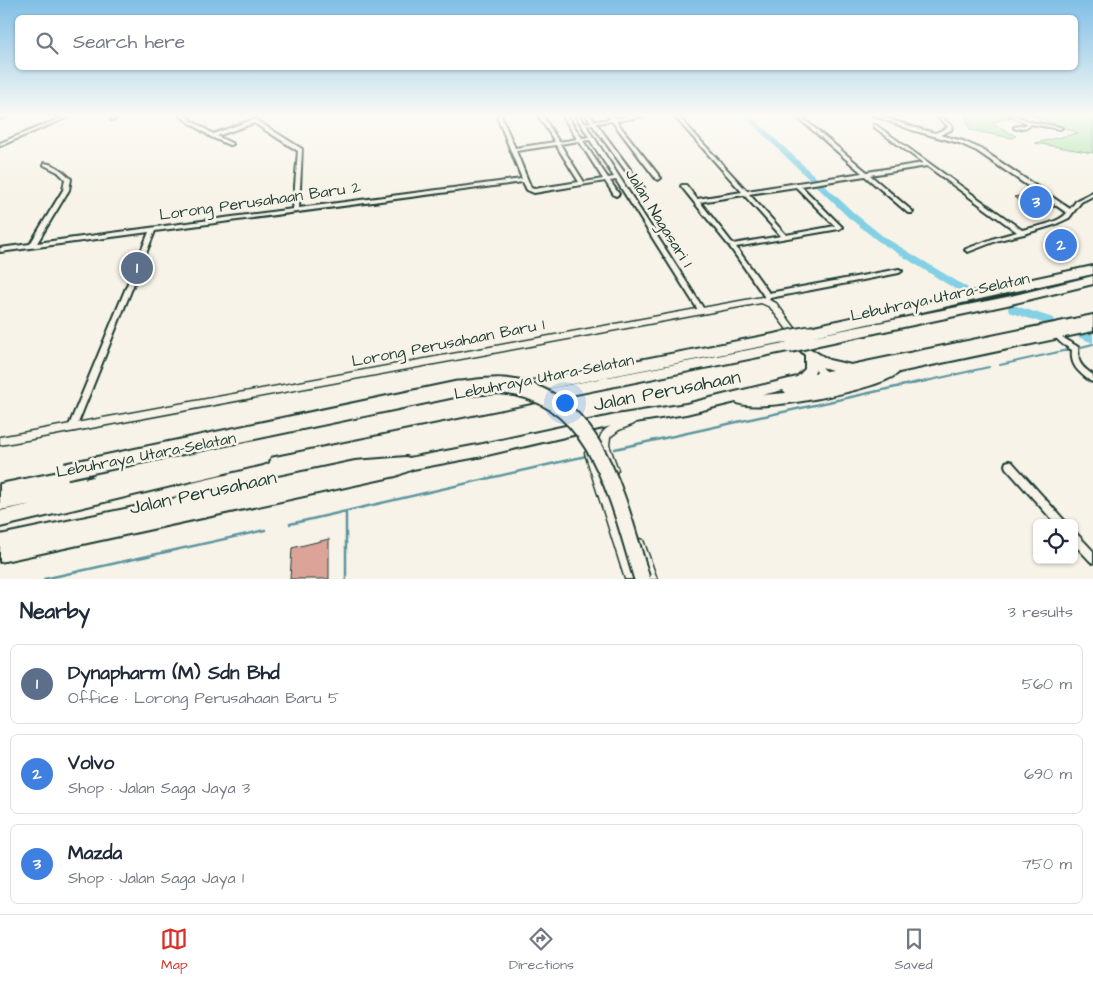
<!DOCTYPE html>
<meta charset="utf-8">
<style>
:root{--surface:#fff;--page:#f2f2f3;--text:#1f2937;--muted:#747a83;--line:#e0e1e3;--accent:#d93025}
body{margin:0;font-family:"Architects Daughter",sans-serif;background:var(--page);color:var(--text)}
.controls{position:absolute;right:15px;bottom:15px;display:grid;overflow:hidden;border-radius:8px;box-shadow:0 1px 4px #0004}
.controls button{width:45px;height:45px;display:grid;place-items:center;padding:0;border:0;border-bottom:1px solid var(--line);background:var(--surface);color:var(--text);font:25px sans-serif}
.you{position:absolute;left:564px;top:402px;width:18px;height:18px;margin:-12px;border:4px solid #fff;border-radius:50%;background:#1a73e8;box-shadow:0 0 0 8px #1a73e833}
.badge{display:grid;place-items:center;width:32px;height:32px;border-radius:50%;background:var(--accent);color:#fff;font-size:16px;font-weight:700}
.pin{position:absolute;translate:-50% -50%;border:2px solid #fff;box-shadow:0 1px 5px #0006}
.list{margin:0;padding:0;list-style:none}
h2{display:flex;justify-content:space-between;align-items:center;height:65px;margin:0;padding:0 20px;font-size:21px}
h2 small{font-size:16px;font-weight:400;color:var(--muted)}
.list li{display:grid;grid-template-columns:32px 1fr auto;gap:15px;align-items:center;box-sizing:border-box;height:80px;margin:0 10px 10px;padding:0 10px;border:1px solid var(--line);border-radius:8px}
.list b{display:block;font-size:19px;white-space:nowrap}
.list p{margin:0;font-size:16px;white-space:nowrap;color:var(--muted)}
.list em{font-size:16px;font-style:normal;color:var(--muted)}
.icon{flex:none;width:28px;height:28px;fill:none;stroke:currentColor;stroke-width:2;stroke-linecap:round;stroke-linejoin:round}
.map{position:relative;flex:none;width:1093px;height:579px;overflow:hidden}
.search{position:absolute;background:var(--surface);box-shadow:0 1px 4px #0004;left:15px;right:15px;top:15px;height:55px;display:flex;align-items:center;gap:12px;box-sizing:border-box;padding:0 18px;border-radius:8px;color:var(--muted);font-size:19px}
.sheet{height:335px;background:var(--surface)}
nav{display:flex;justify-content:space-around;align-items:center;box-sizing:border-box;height:70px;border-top:1px solid var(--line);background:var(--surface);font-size:14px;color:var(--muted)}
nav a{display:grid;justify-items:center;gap:2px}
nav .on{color:var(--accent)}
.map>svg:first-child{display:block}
.green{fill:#aae5ab;stroke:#649170}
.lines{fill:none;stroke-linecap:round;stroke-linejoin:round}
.stream-far1{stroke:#5c959e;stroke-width:2}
.stream{stroke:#5c959e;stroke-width:2.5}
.river{fill:#84d0e4;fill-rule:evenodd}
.building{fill:#dca398;stroke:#1f3d34}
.minor-casing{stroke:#1f3d34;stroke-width:4}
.tertiary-casing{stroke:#1f3d34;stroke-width:3}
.primary-casing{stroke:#1f3d34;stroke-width:4}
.motorway-casing{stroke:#1f3d34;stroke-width:4}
.minor{fill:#f7f3e8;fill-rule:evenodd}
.tertiary{fill:#f7f3e8;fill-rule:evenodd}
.primary{fill:#f7f3e8;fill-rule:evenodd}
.motorway{fill:#f7f3e8;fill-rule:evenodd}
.motorway-bridge-far1-casing{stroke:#1f3d34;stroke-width:15;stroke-linecap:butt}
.motorway-bridge-casing{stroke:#1f3d34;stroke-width:19;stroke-linecap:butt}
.motorway-bridge-far1{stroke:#f7f3e8;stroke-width:11}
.motorway-bridge{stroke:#f7f3e8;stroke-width:15}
.labels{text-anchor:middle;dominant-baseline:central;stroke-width:5;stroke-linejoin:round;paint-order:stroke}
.street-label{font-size:16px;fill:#1f3d34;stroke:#f7f3e8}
.near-street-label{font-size:19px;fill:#1f3d34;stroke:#f7f3e8}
</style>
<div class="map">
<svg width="1093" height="579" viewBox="0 0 1093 579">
<rect width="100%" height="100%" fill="#f7f3e8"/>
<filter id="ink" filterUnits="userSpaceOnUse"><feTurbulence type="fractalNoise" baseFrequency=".02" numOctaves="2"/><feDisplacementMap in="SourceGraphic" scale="10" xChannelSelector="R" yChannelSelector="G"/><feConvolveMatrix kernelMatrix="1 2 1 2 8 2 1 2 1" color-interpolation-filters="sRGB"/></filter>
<g filter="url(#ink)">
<!-- green -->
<path class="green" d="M965,115h43l3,2 -20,6 25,13 -4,2 -42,-8z
M1032,115h61v38l-58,-10 43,-10z"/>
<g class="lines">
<!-- stream-far1 -->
<path class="stream-far1" d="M1081,347l12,-3
M1000,365l72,-16
M913,384l76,-17"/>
<!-- stream -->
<path class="stream" d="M615,449l304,-67
M346,512v67
M290,524l296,-68
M44,579l221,-49"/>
<!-- river -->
<path class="river" d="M743,115h7l104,98 30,24 84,51 1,2 -1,2h-8l-82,-51 -30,-24z
M1013,305l40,13 1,3 -1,3 -4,1 -40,-13 -1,-3 1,-3z
M1082,330l11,4v9l-15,-6 -1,-3 1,-3z"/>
</g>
<!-- building -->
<path class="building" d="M1034,193l22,14 -21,5 -21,-15z
M329,539v40h-39l2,-31z"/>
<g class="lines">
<defs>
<path id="minor" d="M5,115h5l-10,4v-3z
M68,115h5l-73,31v-3z
M112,115h4l1,2 -2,3h-4v-1l2,-2z
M179,115h4l30,19 39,-14h4l46,29 -3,59 223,-29 -25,-63 1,-1h4l-1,1 14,32 40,-6 -17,-27h4l17,27 18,-3 -15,-24h4l16,23 7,-1 -14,-22h4l5,8 7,-1 -5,-7h4l5,6 16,-2 -3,-4h4l3,3 24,-3h9l-2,1 -30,5 44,56 1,1 -3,2 -2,-1 -44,-58 -16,2 48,65 -3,2 -2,-1 -47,-65 -6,1 7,12 2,1v1l110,172 -1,2h-4l-84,-133 -6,1 9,13 -3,2 -2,-1 -9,-14 -71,12 -7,-3 -4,-8 -368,49 -79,197 -1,2 -3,1 -3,-1 -1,-2 81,-196 -149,20v-4l30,-4 33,-54 2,-11 -7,-7 -14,-7v-2c11,1 19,8 27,16l-2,11 -32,53 256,-34 5,-58 -44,-28 -37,13 16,8 -2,1h-2l-18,-8zM590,140l24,37 -6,1 -25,-37zM579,141l24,38 -19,3 -24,-38zM556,145l23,37 -45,7 -3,-1 -15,-37z
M673,115h4l70,76 115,-18 -67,-58h4l68,57 56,-9 -49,-36v-2h2l146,105c13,-3 37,-7 45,-17l-90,-62 -18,-8 -47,-13 -40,-15h5l39,13 19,5 12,-5 1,-2 -13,-11h4l13,11 -1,4 -11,5 23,6 18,8 89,60 7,-9 16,-8v4l-12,6 -12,16 -15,7 -30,9 -25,6 -31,12 -3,-2 1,-1 29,-11 22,-6 -90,-66 -57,9 42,36 1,1 -1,1h-4l-43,-37 -64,10 41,41 -3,2 -103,18 33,46 130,-24 3,2 -3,2 -129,25 -2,5h-2l-3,-2 1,-5 -34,-49 -49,-61 1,-1h4l11,14 45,-7zM796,187l39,39 -49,9 -37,-41zM744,195l37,41 -48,8 -33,-42z
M1009,115h5l17,7 29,5 2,1 -2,1 -29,-5 -3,3 -12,2 -2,-1v-1l11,-2 2,-2z
M1060,331l2,1 1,2 -1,2v1l16,10c1,4 0,8 1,13 2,7 9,11 14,15v7l-3,-1c-11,-9 -20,-15 -18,-31 -6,-4 -13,-7 -17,-14l3,-4z
M1009,461l3,1 52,58 1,3h-10l-49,-55 -1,-3 1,-3z
M1074,533l3,1 16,17v12l-3,-2 -16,-17z"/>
<path id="tertiary" d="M762,297l14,6 25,33 1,2 -1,2h-6l-25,-33 -9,-4 -761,142v-8z
M812,355l3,1 14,21 1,2 -1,2 -3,1 -3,-1 -14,-21 -1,-2 1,-2z
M631,417l3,1 2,3 -2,3 -15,6 -9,7 -1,8 9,25 -2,3 -3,2 -3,-2c-16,-35 -17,-42 21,-56z
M590,449l3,1 2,3 42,126h-12l-40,-126 2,-3z
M639,539l4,1 14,39h-12l-11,-35 1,-4z"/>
<path id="primary" d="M1093,315v8l-23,5 23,-5v8l-194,41c-14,17 -147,43 -163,30l-50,12 -70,11 -133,31 -70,13 -17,7 -396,86v-27l355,-74 51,-4 3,1 74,-14 133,-29 70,-11 111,-27 8,-8v-14l-4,-4 2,-3 4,-1 22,13 22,5zM817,364l5,3 10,3 -18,3zM783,390l3,3 -24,2z"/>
<path id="motorway" d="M1093,266v8l-284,63 -4,-2 -2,-3 2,-3 4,-2z
M1093,276v8l-86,21 -193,41 -4,-2 -2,-3 2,-3 4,-2 193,-39z
M784,332l4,2 2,3 -2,3 -4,2 -309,61 314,-61 4,2 2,3 -2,3 -523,106 -2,6 -5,2 -263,63v-16l32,-7 -32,6v-26l79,-16 5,2 2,5 -1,4 8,-2 -3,-5 2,-5 5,-2z"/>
</defs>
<!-- minor casing -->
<use href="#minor" class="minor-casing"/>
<!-- tertiary casing -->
<use href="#tertiary" class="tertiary-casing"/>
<!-- primary casing -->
<use href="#primary" class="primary-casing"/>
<!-- motorway casing -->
<use href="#motorway" class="motorway-casing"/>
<!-- minor -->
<use href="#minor" class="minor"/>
<!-- tertiary -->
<use href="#tertiary" class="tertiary"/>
<!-- primary -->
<use href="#primary" class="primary"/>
<!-- motorway -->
<use href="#motorway" class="motorway"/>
<defs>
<path id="motorway-bridge-far1" d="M784,337l25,-5
M789,347l25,-6"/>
<path id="motorway-bridge" d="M66,471l391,-82c15,-1 31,-4 46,-3 95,7 116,119 139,193"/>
</defs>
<!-- motorway-bridge-far1 casing -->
<use href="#motorway-bridge-far1" class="motorway-bridge-far1-casing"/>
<!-- motorway-bridge casing -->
<use href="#motorway-bridge" class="motorway-bridge-casing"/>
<!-- motorway-bridge-far1 -->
<use href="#motorway-bridge-far1" class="motorway-bridge-far1"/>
<!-- motorway-bridge -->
<use href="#motorway-bridge" class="motorway-bridge"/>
</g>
</g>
<!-- sky -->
<linearGradient id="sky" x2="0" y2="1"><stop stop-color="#80bfe6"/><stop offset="0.59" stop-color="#fbfaf5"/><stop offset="1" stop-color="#fbfaf5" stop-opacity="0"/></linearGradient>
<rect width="1093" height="196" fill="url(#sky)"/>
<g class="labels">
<!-- street labels -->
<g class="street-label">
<text transform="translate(260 201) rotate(-8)">Lorong Perusahaan Baru 2</text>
<text transform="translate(659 218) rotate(58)">Jalan Nagasari 1</text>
<text transform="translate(940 297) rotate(-12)">Lebuhraya Utara–Selatan</text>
<text transform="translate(448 343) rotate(-11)">Lorong Perusahaan Baru 1</text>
<text transform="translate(544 377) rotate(-11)">Lebuhraya Utara–Selatan</text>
<text transform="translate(146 455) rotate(-11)">Lebuhraya Utara–Selatan</text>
</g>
<!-- near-street labels -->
<g class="near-street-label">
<text transform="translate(667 391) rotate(-11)">Jalan Perusahaan</text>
<text transform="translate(203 493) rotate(-12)">Jalan Perusahaan</text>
</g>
</g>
</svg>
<div class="controls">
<button><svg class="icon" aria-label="locate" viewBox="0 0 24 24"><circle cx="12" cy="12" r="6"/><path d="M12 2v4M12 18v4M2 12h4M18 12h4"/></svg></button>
</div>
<div class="you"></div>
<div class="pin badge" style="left:137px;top:268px;background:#5c6f8a">1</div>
<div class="pin badge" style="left:1061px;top:245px;background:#3f7fe0">2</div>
<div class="pin badge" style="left:1036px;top:202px;background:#3f7fe0">3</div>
<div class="search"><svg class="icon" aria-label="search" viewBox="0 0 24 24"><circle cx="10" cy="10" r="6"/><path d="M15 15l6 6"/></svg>Search here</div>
</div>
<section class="sheet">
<h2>Nearby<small>3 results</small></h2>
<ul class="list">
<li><span class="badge" style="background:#5c6f8a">1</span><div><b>Dynapharm (M) Sdn Bhd</b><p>Office · Lorong Perusahaan Baru 5</p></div><em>560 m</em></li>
<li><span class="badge" style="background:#3f7fe0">2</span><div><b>Volvo</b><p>Shop · Jalan Saga Jaya 3</p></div><em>690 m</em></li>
<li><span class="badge" style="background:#3f7fe0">3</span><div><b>Mazda</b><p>Shop · Jalan Saga Jaya 1</p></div><em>750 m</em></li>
</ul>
</section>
<nav>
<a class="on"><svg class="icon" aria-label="map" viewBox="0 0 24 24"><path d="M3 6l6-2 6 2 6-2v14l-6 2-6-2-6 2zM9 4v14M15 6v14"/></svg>Map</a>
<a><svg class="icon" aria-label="directions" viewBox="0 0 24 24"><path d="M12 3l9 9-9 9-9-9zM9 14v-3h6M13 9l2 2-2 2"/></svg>Directions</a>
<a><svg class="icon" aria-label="saved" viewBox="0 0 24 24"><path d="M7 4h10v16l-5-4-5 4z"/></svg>Saved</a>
</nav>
